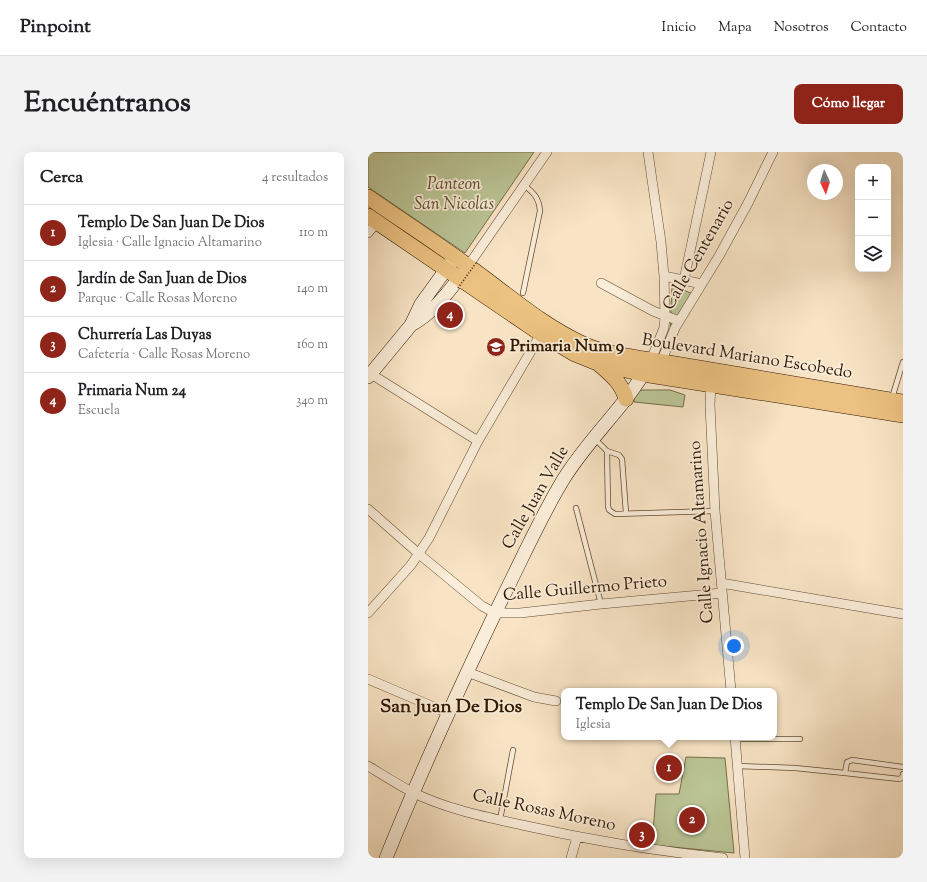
<!DOCTYPE html>
<html lang="es">
<meta charset="utf-8">
<style>
:root{--surface:#fff;--page:#f2f2f2;--text:#202124;--muted:#757577;--line:#e0e0e0;--accent:#8f2418}
body{margin:0;font-family:"Sorts Mill Goudy",serif;background:var(--page);color:var(--text)}
.controls{position:absolute;right:12px;top:12px;display:grid;overflow:hidden;border-radius:8px;box-shadow:0 4px 16px #0002}
.controls button{width:36px;height:36px;display:grid;place-items:center;padding:0;border:0;border-bottom:1px solid var(--line);background:var(--surface);color:var(--text);font:20px sans-serif}
.compass{position:absolute;left:439px;top:12px;width:36px;height:36px;border-radius:50%;background:var(--surface);box-shadow:0 4px 16px #0002;rotate:176deg}
.you{position:absolute;left:366px;top:494px;width:14px;height:14px;margin:-10px;border:3px solid #fff;border-radius:50%;background:#1a73e8;box-shadow:0 0 0 6px #1a73e833}
.badge{display:grid;place-items:center;width:26px;height:26px;border-radius:50%;background:var(--accent);color:#fff;font-size:13px;font-weight:700}
.pin{position:absolute;translate:-50% -50%;border:2px solid #fff;box-shadow:0 1px 4px #0006}
.popup{position:absolute;left:193px;top:536px;width:216px;height:52px;box-sizing:border-box;display:grid;place-content:center;border-radius:8px;background:var(--surface);filter:drop-shadow(0 1px 3px #0005);font-size:13px;white-space:nowrap;color:var(--muted)}
.popup b{font-size:15px;color:var(--text)}
.popup::after{content:'';position:absolute;left:50%;top:100%;margin-left:-8px;border:8px solid transparent;border-top-color:var(--surface)}
.list{margin:0;padding:0;list-style:none}
h2{display:flex;justify-content:space-between;align-items:center;height:52px;margin:0;padding:0 16px;font-size:17px}
h2 small{font-size:13px;font-weight:400;color:var(--muted)}
.list li{display:grid;grid-template-columns:26px 1fr auto;gap:12px;align-items:center;box-sizing:border-box;height:56px;padding:0 16px;border-top:1px solid var(--line)}
.list b{display:block;font-size:15px;white-space:nowrap}
.list p{margin:0;font-size:13px;white-space:nowrap;color:var(--muted)}
.list em{font-size:13px;font-style:normal;color:var(--muted)}
.icon{flex:none;width:22px;height:22px;fill:none;stroke:currentColor;stroke-width:2;stroke-linecap:round;stroke-linejoin:round}
.map{position:relative;flex:none;width:535px;height:706px;overflow:hidden;border-radius:8px}
header{display:flex;align-items:center;gap:24px;box-sizing:border-box;height:56px;padding:0 20px;background:var(--surface);border-bottom:1px solid var(--line)}
header strong{font-size:19px}
nav{display:flex;gap:22px;margin-inline-start:auto;font-size:14px}
.intro{display:flex;align-items:center;justify-content:space-between;box-sizing:border-box;height:96px;padding:0 24px}
h1{margin:0;font-size:28px}
.button{padding:10px 18px;border-radius:8px;background:var(--accent);color:#fff;font-size:14px;font-weight:700}
main{display:flex;gap:24px;padding:0 24px}
aside{flex:1;background:var(--surface);border-radius:8px;box-shadow:0 4px 16px #0002}
.map>svg:first-child{display:block}
.green{fill:#bbc596;stroke:#756e4b}
.building{fill:#d48f72;stroke:#2f1700}
.lines{fill:none;stroke-linecap:round;stroke-linejoin:round}
.lane-casing{stroke:#614a31;stroke-width:6}
.street-casing{stroke:#614a31;stroke-width:10}
.secondary-casing{stroke:#2f1700;stroke-width:14}
.primary-casing{stroke:#2f1700;stroke-width:16}
.lane{stroke:#faedd9;stroke-width:4.5}
.street{stroke:#faedd9;stroke-width:9}
.secondary{stroke:#faedd9;stroke-width:13}
.primary{stroke:#ecc282;stroke-width:15}
.path-bridge{stroke:#2f1700;stroke-width:1.5;stroke-dasharray:1 2;stroke-linecap:butt}
.labels{text-anchor:middle;dominant-baseline:central;stroke-width:3.5;stroke-linejoin:round;paint-order:stroke}
.park-label{font-size:17px;font-style:italic;fill:#594b2d;stroke:#faedd9}
.street-label{font-size:17px;fill:#2f1700;stroke:#faedd9}
.poi-label{font-size:17px;font-weight:bold;fill:#2f1700;stroke:#faedd9;text-anchor:start}
.quarter-label{font-size:19px;font-weight:bold;fill:#2f1700;stroke:#faedd9}
</style>
<header>
<strong>Pinpoint</strong>
<nav><a>Inicio</a><a>Mapa</a><a>Nosotros</a><a>Contacto</a></nav>
</header>
<div class="intro"><h1>Encuéntranos</h1><a class="button">Cómo llegar</a></div>
<main>
<aside>
<h2>Cerca<small>4 resultados</small></h2>
<ul class="list">
<li><span class="badge">1</span><div><b>Templo De San Juan De Dios</b><p>Iglesia · Calle Ignacio Altamarino</p></div><em>110 m</em></li>
<li><span class="badge">2</span><div><b>Jardín de San Juan de Dios</b><p>Parque · Calle Rosas Moreno</p></div><em>140 m</em></li>
<li><span class="badge">3</span><div><b>Churrería Las Duyas</b><p>Cafetería · Calle Rosas Moreno</p></div><em>160 m</em></li>
<li><span class="badge">4</span><div><b>Primaria Num 24</b><p>Escuela</p></div><em>340 m</em></li>
</ul>
</aside>
<div class="map">
<svg width="535" height="706" viewBox="0 0 535 706">
<rect width="100%" height="100%" fill="#f8e4c5"/>
<filter id="stains"><feTurbulence type="fractalNoise" baseFrequency=".005" numOctaves="4"/><feColorMatrix values="0 0 0 0 .2 0 0 0 0 .09 0 0 0 0 .02 0 0 0 .5 -.17"/></filter>
<radialGradient id="worn" r=".72"><stop offset=".6" stop-color="#630" stop-opacity="0"/><stop offset="1" stop-color="#630" stop-opacity=".3"/></radialGradient>
<!-- green -->
<path class="green" d="M0,0h166l-69,101 -97,-66z
M304,133l21,9 -23,39z
M267,238h35l15,5 -2,12 -49,-5z
M318,605l39,1 9,95 -82,-8 4,-51h23z"/>
<!-- building -->
<path class="building" d="M269,673l11,2 -1,15 -11,-1z"/>
<g class="lines">
<defs>
<path id="lane" d="M155,141l17,-82c-1,-13 -6,-18 -16,-26
M524,246l11,-36
M226,286l13,13 12,4 3,4 4,54
M239,299l1,55 1,4 6,4 100,-3
M208,356l25,96
M367,587h65
M369,614l58,2 50,5
M535,615l-51,-7 -5,2 -2,11 54,6 3,-1 1,-4
M132,668l13,-70"/>
<path id="street" d="M280,0l13,90 3,34 1,41 -1,11 -13,32
M0,81l9,-11
M100,114l79,-114
M296,124l38,8
M316,128l27,-128
M233,131l52,28 26,10
M292,213l15,-37 44,-72 29,-53 25,-51
M3,222l107,67
M343,229l-1,24 5,106 16,180
M0,357l51,45 63,52 13,7h25l81,-9 121,-11
M353,431l182,31
M0,461l43,-48 18,-27 49,-97 63,-107
M99,520l67,25 22,4
M0,527l80,34
M367,585l10,121
M0,614c15,9 29,18 44,26 34,17 74,25 110,33 67,15 133,26 201,33
M203,706l6,-21"/>
<path id="secondary" d="M43,173l10,-21 34,-47
M0,225l43,-52c24,-13 38,-35 55,-55
M18,706c35,-87 74,-172 115,-257 20,-40 39,-83 62,-121 25,-41 62,-73 85,-114"/>
<path id="primary" d="M0,45c33,23 67,45 100,69 38,27 73,59 115,78 22,10 45,12 68,16l252,42
M0,64l173,118 34,20 25,10 43,10 260,41
M232,213c12,10 22,19 26,34"/>
</defs>
<!-- lane casing -->
<use href="#lane" class="lane-casing"/>
<!-- street casing -->
<use href="#street" class="street-casing"/>
<!-- secondary casing -->
<use href="#secondary" class="secondary-casing"/>
<!-- primary casing -->
<use href="#primary" class="primary-casing"/>
<!-- lane -->
<use href="#lane" class="lane"/>
<!-- street -->
<use href="#street" class="street"/>
<!-- secondary -->
<use href="#secondary" class="secondary"/>
<!-- primary -->
<use href="#primary" class="primary"/>
<!-- path-bridge -->
<path class="path-bridge" d="M90,136l18,-25"/>
</g>
<!-- icons -->
<defs>
<symbol id="school-disc" viewBox="-11 -11 22 22"><circle r="9.5" fill="#8f2418" stroke="#faedd9"/><path d="M0-5L7-2L0 1L-7-2ZM-4 1L0 2.5L4 1V4Q0 6-4 4Z" fill="#fff"/></symbol>
</defs>
<g fill-rule="evenodd">
<use href="#school-disc" x="117" y="184" width="22" height="22"/>
</g>
<g class="labels">
<!-- park labels -->
<g class="park-label">
<text x="86" y="33">Panteon<tspan x="86" dy="20">San Nicolas</tspan></text>
</g>
<!-- street labels -->
<g class="street-label">
<text transform="translate(331 103) rotate(-60)">Calle Centenario</text>
<text transform="translate(379 205) rotate(9)">Boulevard Mariano Escobedo</text>
<text transform="translate(168 346) rotate(-60)">Calle Juan Valle</text>
<text transform="translate(334 380) rotate(-94)">Calle Ignacio Altamarino</text>
<text transform="translate(217 437) rotate(-5)">Calle Guillermo Prieto</text>
<text transform="translate(176 659) rotate(12)">Calle Rosas Moreno</text>
</g>
<!-- poi labels -->
<g class="poi-label">
<text x="142" y="195">Primaria Num 9</text>
</g>
<!-- quarter labels -->
<g class="quarter-label">
<text x="83" y="555">San Juan De Dios</text>
</g>
</g>
<rect width="100%" height="100%" filter="url(#stains)"/>
<rect width="100%" height="100%" fill="url(#worn)"/>
</svg>
<div class="controls">
<button>+</button>
<button>−</button>
<button><svg class="icon" aria-label="layers" viewBox="0 0 24 24"><path d="M12 4l9 5-9 5-9-5zM3 14l9 5 9-5"/></svg></button>
</div>
<svg class="compass" viewBox="-18 -18 36 36"><path d="M0-13l5 13h-10z" fill="#e53935"/><path d="M0 13l5-13h-10z" fill="#757577"/></svg>
<div class="you"></div>
<div class="pin badge" style="left:301px;top:616px">1</div>
<div class="popup"><b>Templo De San Juan De Dios</b>Iglesia</div>
<div class="pin badge" style="left:324px;top:668px">2</div>
<div class="pin badge" style="left:274px;top:683px">3</div>
<div class="pin badge" style="left:82px;top:163px">4</div>
</div>
</main>
